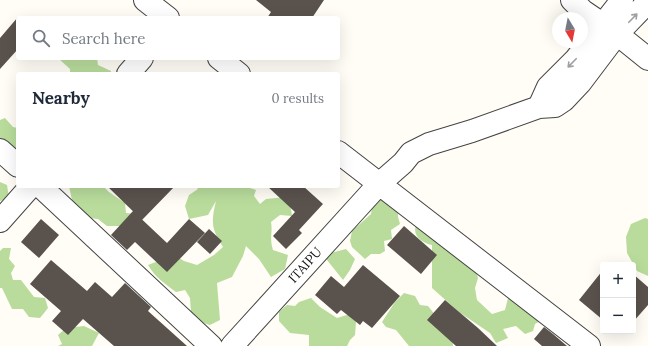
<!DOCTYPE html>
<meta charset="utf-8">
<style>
:root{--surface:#fff;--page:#f2f2f3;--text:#1f2937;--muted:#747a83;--line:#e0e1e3}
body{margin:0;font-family:Lora,serif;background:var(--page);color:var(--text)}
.controls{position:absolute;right:12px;bottom:12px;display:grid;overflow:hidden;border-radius:4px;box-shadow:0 4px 16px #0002}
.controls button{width:36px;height:36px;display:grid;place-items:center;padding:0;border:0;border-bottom:1px solid var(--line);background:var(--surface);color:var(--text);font:20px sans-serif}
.compass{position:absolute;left:552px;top:12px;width:36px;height:36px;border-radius:50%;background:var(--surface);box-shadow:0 4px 16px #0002;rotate:170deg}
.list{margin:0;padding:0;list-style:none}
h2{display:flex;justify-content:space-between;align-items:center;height:52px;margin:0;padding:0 16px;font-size:17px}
h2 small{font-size:13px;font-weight:400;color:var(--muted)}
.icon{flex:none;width:22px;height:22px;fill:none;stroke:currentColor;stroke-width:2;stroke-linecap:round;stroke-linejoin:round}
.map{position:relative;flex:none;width:648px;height:346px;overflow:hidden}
.search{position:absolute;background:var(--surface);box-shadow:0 4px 16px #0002;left:16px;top:16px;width:324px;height:44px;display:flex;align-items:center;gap:10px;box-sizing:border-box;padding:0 14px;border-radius:4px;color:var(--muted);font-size:15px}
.panel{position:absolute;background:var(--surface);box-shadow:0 4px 16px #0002;left:16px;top:72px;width:324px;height:116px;border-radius:4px}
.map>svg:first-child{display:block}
.forest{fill:#b9dc9c}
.building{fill:#5a524d}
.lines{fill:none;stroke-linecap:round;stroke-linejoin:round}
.minor-casing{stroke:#444;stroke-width:24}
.minor{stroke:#fff;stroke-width:22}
.oneway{stroke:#a0a0a0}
.labels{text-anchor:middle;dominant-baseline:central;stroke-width:4;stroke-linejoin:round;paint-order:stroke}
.street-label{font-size:13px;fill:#111;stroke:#fff}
</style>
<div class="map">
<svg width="648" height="346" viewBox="0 0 648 346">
<rect width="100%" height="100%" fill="#fffdf5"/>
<!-- forest -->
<path class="forest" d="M58,58h39l1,7 13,6v3h-41v-5z
M5,118l8,9 5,1v22l-5,-3 -13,-5v-22z
M0,182l7,3 2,13 -9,3z
M69,186h34l6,6 16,11 1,10 11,1 13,14 -8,19 -23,-21h-12l-9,-7 -9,-1 -17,-18z
M195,186h49l12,4 -2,6 6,8 6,-5 20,-2 5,12 1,7 -12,-1 -9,7c2,11 -2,15 2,28l15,5 -3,14 -14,8 -12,-18 -13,-13 -3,10 -11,21 -15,6 3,37 -10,5 -13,-4 -6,-9 -1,-14 -5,-8 -9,2c-11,-8 -21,-15 -28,-27l21,-8 7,-1 8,5 13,4 17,-10 9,-8c-12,-19 -12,-25 -7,-46l-8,14 -19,4 -4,-13 4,-11 9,-6z
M382,195l16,13v9l2,7 -9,6 1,9 -8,2 1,10 -5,3h-9l-6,5 -13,-12 -2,-6 2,-10 19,-17 2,-13z
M645,218l3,1v57l-11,-5 -10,-18 -1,-16 5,-13z
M416,225l55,26 7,27 -3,10 2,12 15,14 13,-4 3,-12 15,5 19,17 -7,4 -2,7 -8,3 -9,-8 -13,3 5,9 -12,5 -6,-10 -31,-21 -27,-24v-43c-10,-2 -20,-9 -16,-20z
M3,248h8l-2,11 6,7 -4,7 2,7h8l13,17 11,1 3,10 -8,10 -11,-1 -6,-8h-11l-10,-21h-2v-37z
M346,249l9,10 -5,11 -7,10 -20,-25z
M404,293l11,3 5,9 8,1 24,30 1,10h-44l-13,-16 -10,-3 -4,-5 13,-20z
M311,298l9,9 17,11 13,-4 6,8 -1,13 -5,5 -3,6h-38v-11l-19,-2 -11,-12v-9l8,-7 8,1 4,-4z
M84,326l15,7 -7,13h-34l4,-2 -4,-9 8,-7z"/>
<!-- building -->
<path class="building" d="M256,0h68l-12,18h-45l4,-6z
M18,17v32l-18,20v-31z
M107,186h68l-33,34z
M267,186h36l20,18 -24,26 3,3 -16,16 -13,-13 22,-24z
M133,211l34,32 22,-24 16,14 -38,39 -32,-30 -8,8 -16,-15z
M41,219l18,16 -20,23 -18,-16z
M404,226l33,29 -16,19 -34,-29z
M209,229l13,12 -12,13 -13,-12z
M51,260l36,31 8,-9 17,15 13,-14 26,24 -3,4 39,35h-73l-31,-27 -15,16 -16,-14 9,-10 -31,-27z
M363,265l37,31 -28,32 -9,-7 -3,4 -19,-15 -4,4 -22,-19 16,-19 13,11z
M603,270v50l-24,-20z
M633,274l15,13v18l-15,17z
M445,300l33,28 19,18h-41l-29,-26z
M544,327l9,7 14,12h-25l-8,-7z"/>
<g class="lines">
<defs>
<path id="minor" d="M145,0l23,18
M572,0l11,11 34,23 31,25
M219,58l20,16
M128,74l14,-16
M539,107l9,-20 28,-28 46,-59
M0,150l18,16
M338,152l251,194
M40,186l171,160
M0,221l31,-35
M232,346l147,-162 24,-21 8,-10 18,-9 43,-13 67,-24 16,-1 9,-6 16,-17 37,-49 31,-32"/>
</defs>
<!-- minor casing -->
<use href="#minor" class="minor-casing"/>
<!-- minor -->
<use href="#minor" class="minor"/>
</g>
<!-- one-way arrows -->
<defs><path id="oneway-shaft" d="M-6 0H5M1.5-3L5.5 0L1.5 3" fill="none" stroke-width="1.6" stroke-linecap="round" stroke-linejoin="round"/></defs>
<g class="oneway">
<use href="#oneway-shaft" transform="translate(633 18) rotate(-46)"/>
<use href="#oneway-shaft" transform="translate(572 63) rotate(134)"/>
</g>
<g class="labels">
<!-- street labels -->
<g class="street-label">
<text transform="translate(305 265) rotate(-48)">ITAIPU</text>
</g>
</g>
</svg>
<div class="controls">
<button>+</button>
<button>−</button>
</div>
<svg class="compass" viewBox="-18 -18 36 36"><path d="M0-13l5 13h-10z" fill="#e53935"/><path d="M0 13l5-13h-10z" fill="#747a83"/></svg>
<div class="search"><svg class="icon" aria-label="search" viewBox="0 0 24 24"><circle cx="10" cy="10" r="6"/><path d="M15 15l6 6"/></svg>Search here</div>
<section class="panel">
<h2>Nearby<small>0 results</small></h2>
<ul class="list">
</ul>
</section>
</div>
